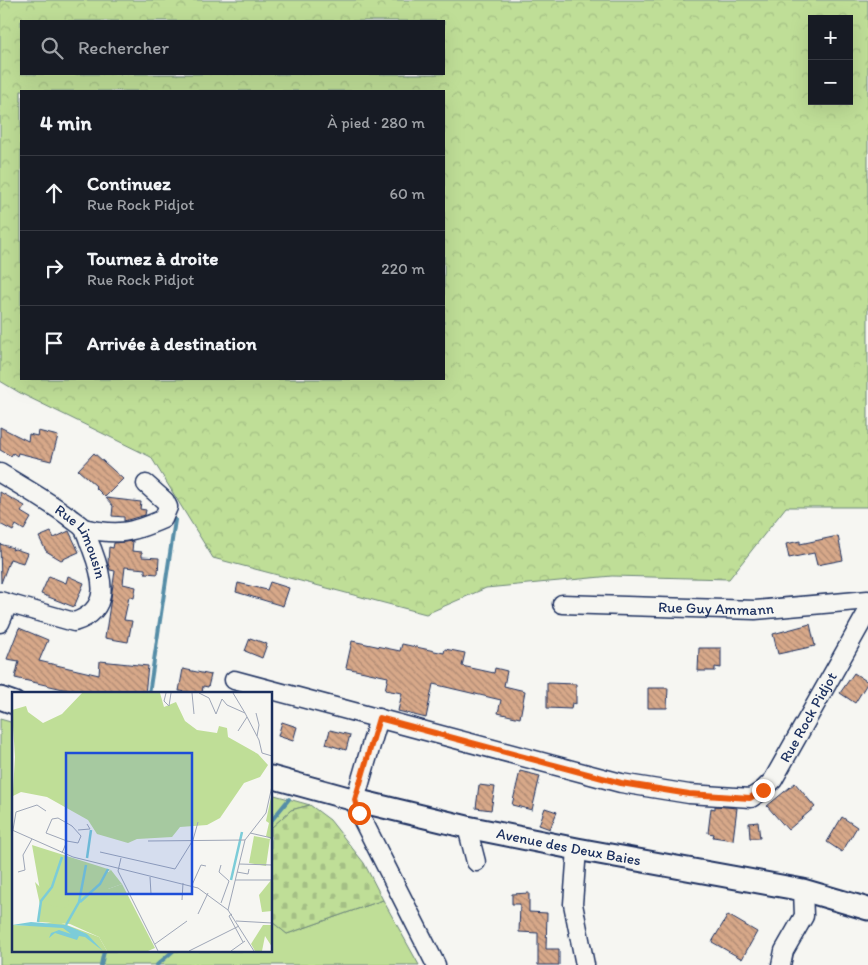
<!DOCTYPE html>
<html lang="fr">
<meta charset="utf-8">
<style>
:root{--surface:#171b24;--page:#20242c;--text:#f1f3f6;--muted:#9ea1a6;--line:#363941}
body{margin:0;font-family:Itim,sans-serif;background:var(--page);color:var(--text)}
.controls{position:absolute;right:15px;top:15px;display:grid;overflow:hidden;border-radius:0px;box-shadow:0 5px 20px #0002}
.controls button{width:45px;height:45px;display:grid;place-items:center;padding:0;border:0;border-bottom:1px solid var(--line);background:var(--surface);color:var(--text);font:25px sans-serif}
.stop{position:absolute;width:15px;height:15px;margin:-11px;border:4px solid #ea580c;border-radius:50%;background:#fff}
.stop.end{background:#ea580c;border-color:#fff;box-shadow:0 1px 5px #0008}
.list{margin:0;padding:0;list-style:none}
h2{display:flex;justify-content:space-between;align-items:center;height:65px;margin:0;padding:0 20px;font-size:21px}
h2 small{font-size:16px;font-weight:400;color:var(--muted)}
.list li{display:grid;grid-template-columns:32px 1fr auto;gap:15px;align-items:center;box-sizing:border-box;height:75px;padding:0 20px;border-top:1px solid var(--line)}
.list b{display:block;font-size:19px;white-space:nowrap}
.list p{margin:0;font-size:16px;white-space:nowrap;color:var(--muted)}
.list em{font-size:16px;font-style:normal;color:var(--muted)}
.icon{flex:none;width:28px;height:28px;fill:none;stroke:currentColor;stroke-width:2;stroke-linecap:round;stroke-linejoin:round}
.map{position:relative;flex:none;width:868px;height:965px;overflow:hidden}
.search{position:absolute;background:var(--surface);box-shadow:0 5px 20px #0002;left:20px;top:20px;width:425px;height:55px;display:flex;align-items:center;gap:12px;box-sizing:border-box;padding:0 18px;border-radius:0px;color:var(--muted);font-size:19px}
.panel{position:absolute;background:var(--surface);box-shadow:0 5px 20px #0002;left:20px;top:90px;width:425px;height:290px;border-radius:0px}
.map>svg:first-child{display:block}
.green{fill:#bfde97;stroke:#6d867a}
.forest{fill:url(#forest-crowns);stroke:#6d867a;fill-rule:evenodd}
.cemetery{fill:url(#cemetery-stones);stroke:#6d867a}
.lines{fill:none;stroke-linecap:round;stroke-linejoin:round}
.stream{stroke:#558da7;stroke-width:4}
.building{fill:url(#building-back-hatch);stroke:#1b2f5e}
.minor-casing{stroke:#1b2f5e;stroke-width:21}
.major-casing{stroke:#1b2f5e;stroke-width:25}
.minor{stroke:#f6f6f2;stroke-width:18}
.major{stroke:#f6f6f2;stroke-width:21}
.route{stroke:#ea580c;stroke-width:6}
.labels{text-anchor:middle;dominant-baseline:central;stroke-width:4.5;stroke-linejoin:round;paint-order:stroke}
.street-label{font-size:15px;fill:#1b2f5e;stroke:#f6f6f2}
.inset-river{fill:none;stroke:#7cccd8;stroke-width:2.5}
.inset-road{fill:none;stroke:#9ea6b7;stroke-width:1}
.view{fill:#1d4ed8;fill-opacity:0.15;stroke:#1d4ed8;stroke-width:2.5}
.inset-edge{fill:none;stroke:#1b2f5e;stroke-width:2.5}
</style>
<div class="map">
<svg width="868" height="965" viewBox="0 0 868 965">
<defs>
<pattern id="forest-crowns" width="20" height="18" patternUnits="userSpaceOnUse" patternTransform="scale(1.25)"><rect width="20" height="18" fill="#bfde97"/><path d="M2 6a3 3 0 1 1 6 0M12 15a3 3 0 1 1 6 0" fill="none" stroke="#a4bf85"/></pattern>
<pattern id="cemetery-stones" width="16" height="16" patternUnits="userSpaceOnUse" patternTransform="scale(1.25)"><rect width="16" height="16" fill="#bfde97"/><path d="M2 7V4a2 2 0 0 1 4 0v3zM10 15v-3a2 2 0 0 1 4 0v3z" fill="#a4bf85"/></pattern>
<pattern id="building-back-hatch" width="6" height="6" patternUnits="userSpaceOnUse" patternTransform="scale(1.25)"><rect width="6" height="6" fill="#d7a889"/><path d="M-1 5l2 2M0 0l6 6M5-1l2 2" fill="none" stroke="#ae8973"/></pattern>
</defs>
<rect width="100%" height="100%" fill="#f6f6f2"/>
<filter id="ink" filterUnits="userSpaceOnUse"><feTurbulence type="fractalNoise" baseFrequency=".02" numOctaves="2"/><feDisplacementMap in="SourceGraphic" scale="10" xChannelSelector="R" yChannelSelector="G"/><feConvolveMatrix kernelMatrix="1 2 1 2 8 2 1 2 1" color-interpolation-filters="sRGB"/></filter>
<g filter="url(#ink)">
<!-- green -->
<path class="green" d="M0,719l14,4v228h257v-30l16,13 96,-34 36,65h-419z
M271,794l39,11 -19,5 -20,18z"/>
<!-- forest -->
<path class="forest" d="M0,0h868v507h-82l-57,72 -117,-3 -126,12 -60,26 -213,-56 -62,-101 -129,-63 -22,-13zM812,19h37v82h-37zM21,21h423v53h-423zM21,91h423v288h-423z"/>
<!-- cemetery -->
<path class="cemetery" d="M310,805l20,15 34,43 19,37 -96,34 -16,-13v-93l20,-18z"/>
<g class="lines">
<!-- stream -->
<path class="stream" d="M149,694l26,-174
M271,821l18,-22
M101,965l3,-14
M157,965l16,-14"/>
</g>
<!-- building -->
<path class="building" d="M0,427l28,14 1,-7 8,2 1,-5 20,5 -7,25 -33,-8 -1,3 -4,-3 -2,3 -11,-6z
M94,453l29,26 -18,18 -10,-10 1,-1 -18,-16z
M0,492l25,14 -4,6 10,6 -7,12 -8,-5 -3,6 -13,-7z
M106,498l35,4 -1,7 6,1 -1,5 -21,6v-4l-12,-1 1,-10z
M69,531l10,21 -18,8 -15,-9 -7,-14 12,-5 3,6z
M838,536l5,24 -26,5 -3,-12 -25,5 -3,-14 14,-3v3z
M133,541l-1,10 10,1v5l17,1 -1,16 -13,-1v-4l-20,-2 -2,17 13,3 -2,11 -5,-1 -5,23 8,1 -4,21 -23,-4 10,-67 -5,-1 -2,-7 1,-16 4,1 1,-5z
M0,544l13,4 -1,2 3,-1 12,4 -4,10 -13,-4 -9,24z
M49,576l17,7 2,-7 16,7 -10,24 -33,-13z
M270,582l19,6 -6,18 -47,-14 2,-9 29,7z
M810,624l5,22 -37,8 -5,-20z
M19,628l29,12 -9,21 60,14 1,-14 48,5 -3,28h-60l-70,-16 4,-17 -12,-2z
M250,638l17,6 -5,14 -17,-7z
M352,641l48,10 2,-7 42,9 1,-4 20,4 -3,13 32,7 1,-5 12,3 -3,15 21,5 -5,27 -22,-5 3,-13 -68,-16 -7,34 -28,-7 4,-18 -17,-3 3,-13 -42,-9z
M699,648h22v20l-6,-1v4h-17z
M183,669l28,6 -3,12 -5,-1 -1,8 -23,-3z
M854,673l14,9 -13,21 -15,-10z
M547,683l29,1v20l-4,-1 -1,6 -24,-1z
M648,688h20l-1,20h-19z
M282,722l15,5 -4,14 -15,-5z
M330,730l20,5 -4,15 -20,-6z
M520,771l20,5 -8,34 -20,-5z
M795,783l20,24 -27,23 -21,-24z
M479,785l16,2 -4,23 -15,-2z
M715,806l22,2 -4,32 -20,-3 1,-3 -6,-1 3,-25 4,1z
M545,808l12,4 -7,17 -11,-4z
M842,817l15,10 -15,25 -15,-10z
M758,822l2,16h-10l-1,-15z
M529,893v19l18,1 -1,36h13v16h-21v-32l-19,-1 1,-28h-8v-10z
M728,915l29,17 -15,27 -30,-17z"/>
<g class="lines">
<defs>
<g id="minor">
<path id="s1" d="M0,473c23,14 46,27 68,43 4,4 12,8 15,12 4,5 6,15 9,21 11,29 20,61 -18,73l-74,-21"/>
<path d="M83,528c35,8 48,5 80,-9l5,-12 -3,-6 -19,-17"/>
<path id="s2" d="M562,604l193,6 113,-10"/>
<path d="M0,623l8,-19"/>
<path id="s3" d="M234,680l387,103 68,11 62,4 12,-8 10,-10 95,-169"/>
<path d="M379,718l-24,82 4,13 77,152"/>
<path d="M467,827l9,35"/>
<path d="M577,849l-4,55 12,61"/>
<path d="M781,965l3,-14 20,-35 -1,-26"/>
</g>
<g id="major">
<path d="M0,698l14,5"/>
<path id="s4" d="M271,777l84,23 112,27 110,22 226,41 65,19"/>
</g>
</defs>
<!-- minor casing -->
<use href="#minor" class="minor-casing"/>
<!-- major casing -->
<use href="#major" class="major-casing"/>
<!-- minor -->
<use href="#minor" class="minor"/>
<!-- major -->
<use href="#major" class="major"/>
</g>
</g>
<g class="lines" filter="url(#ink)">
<!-- route -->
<path class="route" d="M359,813l-4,-13 24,-82 242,65 68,11 61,4 13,-8"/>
</g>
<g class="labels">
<!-- street labels -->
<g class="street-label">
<text stroke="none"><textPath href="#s1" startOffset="110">Rue Limousin</textPath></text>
<text stroke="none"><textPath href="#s2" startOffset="154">Rue Guy Ammann</textPath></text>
<text stroke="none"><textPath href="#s3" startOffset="632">Rue Rock Pidjot</textPath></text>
<text stroke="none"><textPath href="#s4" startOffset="306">Avenue des Deux Baies</textPath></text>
</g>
</g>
<!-- overview -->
<g transform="translate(12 692)">
<rect width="260" height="260" fill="#f6f6f2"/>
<path d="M242,144l16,3 -4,27 -17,-3zM20,153l79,25 -3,1v18l14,-5 33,64 -7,3h-41l-8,-14 -29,-13 -31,-2 2,-26z" fill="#bfde97"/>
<path d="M70,1h78l4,14 12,-5 9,19 12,9 20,3 2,-7 8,2 1,9 30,17 10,11 -8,12 -16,6 -24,35 -13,7 -27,2 -8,10 -35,2 -9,4 -31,-9 -9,-14 -41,-23 -26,-5 -8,4 -1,12 3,-51 -3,-47 14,-4 2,6 15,11 19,-9zM260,100v48l-6,-4 3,-13 -3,-2zM46,174l-3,23 8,2 6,9 -1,8 -16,-2 -9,-5 -2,8 -6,-27 6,6 1,7h3zM260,187v32l-10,1 -3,-17zM251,233h9v22l-7,-11 -3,15h-7l-4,-7z" fill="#bfde97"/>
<path d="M44,229l43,16 8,14h-95v-26l26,1z" fill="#bfde97"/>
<path d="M99,178l11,14 -14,5 -6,-12z" fill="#bfde97"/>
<path d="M19,230l35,3 21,9 16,17 -18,-14 -6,-1 -2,4 -22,-7 -6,5 2,-5 8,-3 12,4 -8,-6 -51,-3z" fill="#7cccd8"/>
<path class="inset-river" d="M75,166l4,-28M219,188l11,-48M68,210l20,-18 8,-15M26,230l3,-21 11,-14 10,-30M54,233l13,-23 7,-37"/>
<path class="inset-road" d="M154,1l-2,8 5,5 2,-13M180,1l2,21M187,1l10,5 7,16 6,-15 5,6 18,8 14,27 3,13 10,3M221,1l12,20M244,21l3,12 -2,11M226,39l9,-14M0,138l61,27 125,31 30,22 26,41M1,138l3,-18 21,-7 9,6M66,138l12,-1 -3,-5M238,141l22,5M136,149l97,-1M88,160l75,17 18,-29 5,-18M50,161l5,-12 11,2 3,-7 -9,-10 -14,-8 -6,1 -6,14 21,8M109,166l-3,13 40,80M227,172l33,1M6,180l7,-2 -2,-15 9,-16M225,180l11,2 1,-5M138,185l1,17M223,188h37M180,193l9,-20 5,1M170,208l1,-17M209,211l8,-22 -10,-9 2,-7M216,218l17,-70 21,-27 6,-27M186,222l10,-21M220,222l-3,2 14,26M224,229l36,2M143,252l32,-23M177,259l50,-25M219,259l14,-10"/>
<path class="view" d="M54,61h126v141h-126z"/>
<rect width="260" height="260" class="inset-edge"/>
</g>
</svg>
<div class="controls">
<button>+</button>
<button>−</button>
</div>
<div class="stop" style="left:359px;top:813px"></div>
<div class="stop end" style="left:763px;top:790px"></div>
<div class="search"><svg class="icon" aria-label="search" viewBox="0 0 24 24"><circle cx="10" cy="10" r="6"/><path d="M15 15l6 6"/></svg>Rechercher</div>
<section class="panel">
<h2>4 min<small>À pied · 280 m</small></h2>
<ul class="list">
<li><svg class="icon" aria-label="ahead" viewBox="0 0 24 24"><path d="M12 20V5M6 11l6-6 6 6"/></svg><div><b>Continuez</b><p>Rue Rock Pidjot</p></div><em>60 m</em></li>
<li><svg class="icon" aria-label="right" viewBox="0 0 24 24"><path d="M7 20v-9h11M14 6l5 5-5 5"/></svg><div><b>Tournez à droite</b><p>Rue Rock Pidjot</p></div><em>220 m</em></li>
<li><svg class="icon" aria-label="arrive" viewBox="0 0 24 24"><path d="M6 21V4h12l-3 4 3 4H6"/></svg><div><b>Arrivée à destination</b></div></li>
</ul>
</section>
</div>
